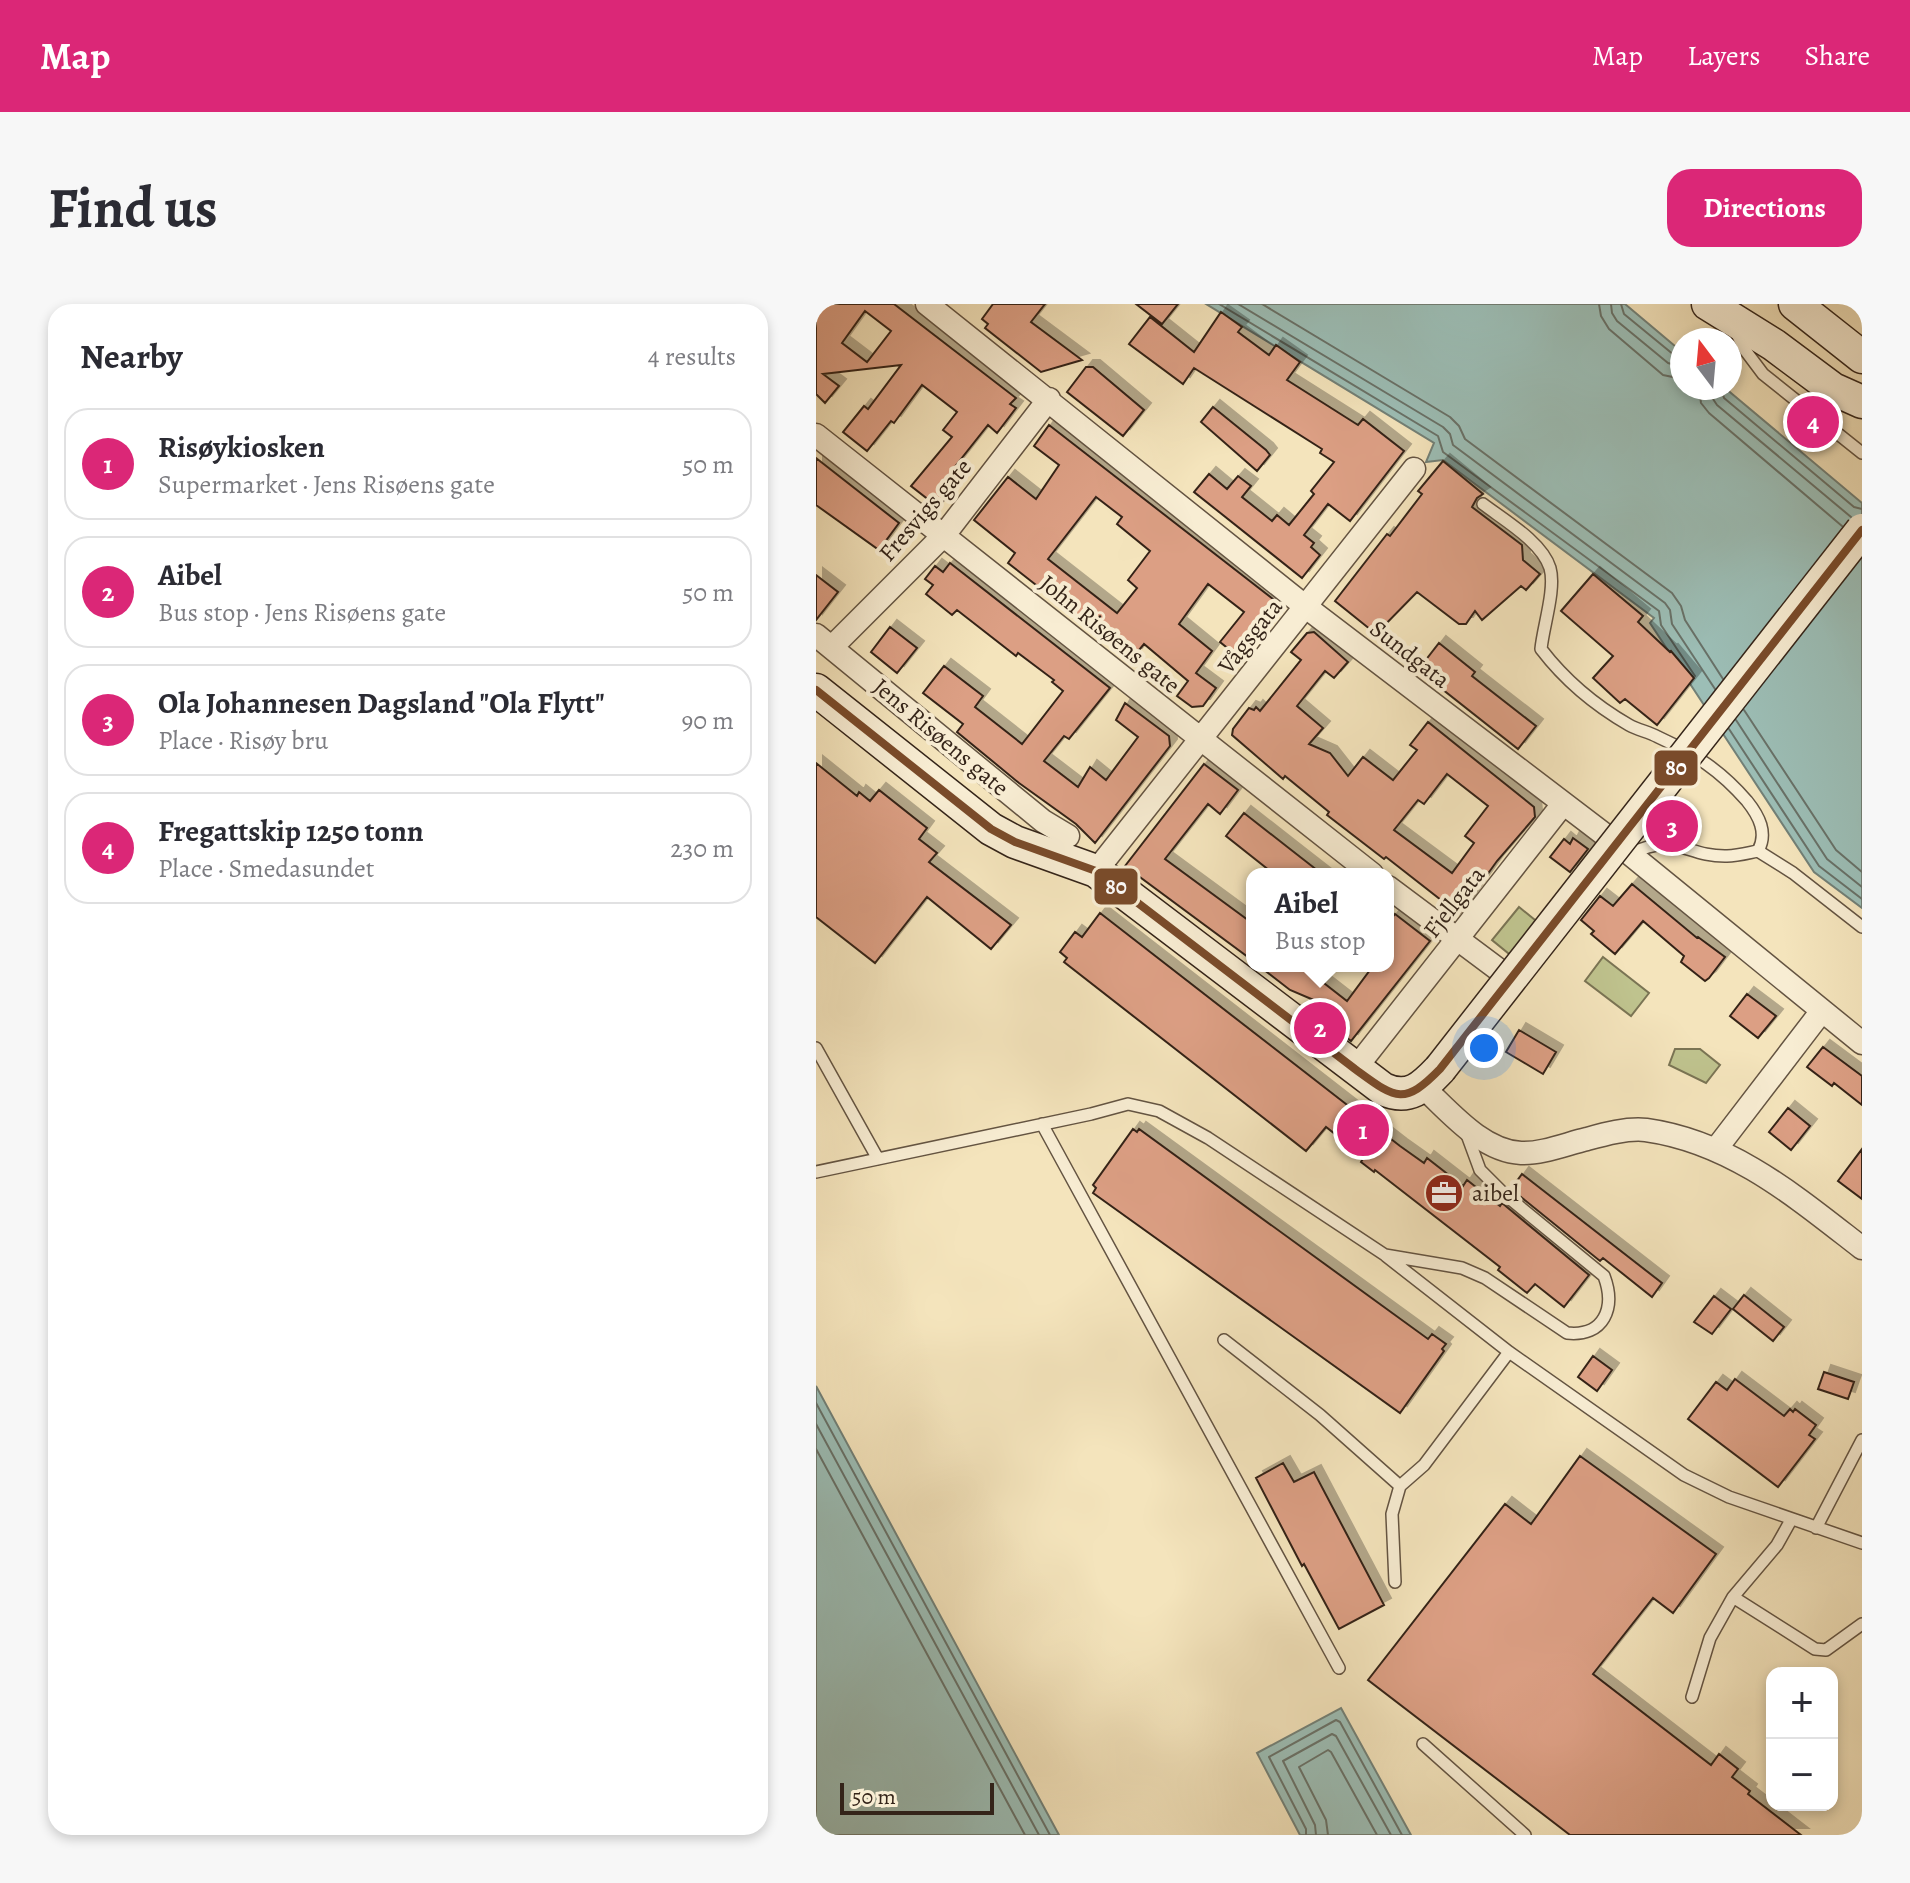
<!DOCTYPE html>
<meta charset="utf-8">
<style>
:root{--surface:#fff;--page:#f7f7f7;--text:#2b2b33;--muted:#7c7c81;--line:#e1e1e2;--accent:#db2777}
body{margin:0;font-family:Alegreya,serif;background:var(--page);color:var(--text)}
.controls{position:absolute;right:24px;bottom:24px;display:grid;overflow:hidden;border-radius:16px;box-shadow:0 4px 12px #0003}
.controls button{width:72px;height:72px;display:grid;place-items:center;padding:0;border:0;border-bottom:2px solid var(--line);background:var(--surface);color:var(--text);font:40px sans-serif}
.compass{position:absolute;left:854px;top:24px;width:72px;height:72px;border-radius:50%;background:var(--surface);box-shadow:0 4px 12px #0003;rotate:344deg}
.scale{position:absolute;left:24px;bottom:20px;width:154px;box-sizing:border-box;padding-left:8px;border:4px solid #342419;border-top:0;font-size:22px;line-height:28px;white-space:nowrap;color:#342419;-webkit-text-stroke:6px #f8edd3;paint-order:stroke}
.you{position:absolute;left:668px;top:744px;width:28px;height:28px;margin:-20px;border:6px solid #fff;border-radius:50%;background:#1a73e8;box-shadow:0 0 0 12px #1a73e833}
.badge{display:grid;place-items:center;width:52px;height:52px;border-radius:50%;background:var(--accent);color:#fff;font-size:26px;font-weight:700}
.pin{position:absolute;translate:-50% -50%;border:4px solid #fff;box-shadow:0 2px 8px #0006}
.popup{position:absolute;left:430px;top:564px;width:148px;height:104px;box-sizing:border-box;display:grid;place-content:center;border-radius:16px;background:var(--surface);filter:drop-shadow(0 2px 6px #0005);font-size:26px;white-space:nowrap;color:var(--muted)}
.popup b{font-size:30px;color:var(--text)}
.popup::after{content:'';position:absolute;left:50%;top:100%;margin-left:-16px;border:16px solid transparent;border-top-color:var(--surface)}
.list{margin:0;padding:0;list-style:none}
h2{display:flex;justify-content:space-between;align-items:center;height:104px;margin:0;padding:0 32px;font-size:34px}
h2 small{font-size:26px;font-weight:400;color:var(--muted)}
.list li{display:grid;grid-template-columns:52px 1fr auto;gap:24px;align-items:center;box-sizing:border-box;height:112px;margin:0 16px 16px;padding:0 16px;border:2px solid var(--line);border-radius:24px}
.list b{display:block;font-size:30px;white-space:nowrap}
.list p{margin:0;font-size:26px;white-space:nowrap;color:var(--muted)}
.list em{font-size:26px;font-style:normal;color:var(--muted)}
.map{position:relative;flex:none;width:1046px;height:1531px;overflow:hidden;border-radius:24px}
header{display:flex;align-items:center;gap:48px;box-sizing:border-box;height:112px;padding:0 40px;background:var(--accent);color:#fff}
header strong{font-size:38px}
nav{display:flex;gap:44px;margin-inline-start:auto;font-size:28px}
.intro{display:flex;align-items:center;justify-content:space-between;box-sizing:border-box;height:192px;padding:0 48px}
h1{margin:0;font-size:56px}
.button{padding:20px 36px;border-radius:24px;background:var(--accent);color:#fff;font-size:28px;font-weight:700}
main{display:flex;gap:48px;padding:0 48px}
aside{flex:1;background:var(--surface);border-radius:24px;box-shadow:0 4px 12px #0003}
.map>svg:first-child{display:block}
.green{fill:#bfc38e;stroke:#7a7454;stroke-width:2}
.water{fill:#9cbeb6;stroke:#728077;stroke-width:2}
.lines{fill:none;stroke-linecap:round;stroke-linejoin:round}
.shore{stroke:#687168;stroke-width:2}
.building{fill:#dc9f84;stroke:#342419;stroke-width:2;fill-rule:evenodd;filter:url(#shadow)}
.lane-casing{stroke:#645442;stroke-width:14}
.street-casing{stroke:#645442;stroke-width:25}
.secondary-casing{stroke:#342419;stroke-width:35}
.lane{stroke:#f8edd3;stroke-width:11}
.street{stroke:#f8edd3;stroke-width:22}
.secondary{stroke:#f8edd3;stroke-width:32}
.secondary-bridge-casing{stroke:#342419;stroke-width:35;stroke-linecap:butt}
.secondary-bridge{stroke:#f8edd3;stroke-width:32}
.bus-1-casing{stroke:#f8edd3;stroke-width:14}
.bus-1{stroke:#7a4b2a;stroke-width:8}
.labels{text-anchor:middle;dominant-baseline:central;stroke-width:8;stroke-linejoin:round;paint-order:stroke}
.street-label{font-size:24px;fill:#342419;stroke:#f8edd3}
.poi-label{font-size:24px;fill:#342419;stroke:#f8edd3;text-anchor:start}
.line-badge{stroke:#f8edd3;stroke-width:3}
.badge-label{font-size:22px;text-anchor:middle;font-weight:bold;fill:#fff}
</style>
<header>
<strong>Map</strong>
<nav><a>Map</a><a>Layers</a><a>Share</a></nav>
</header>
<div class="intro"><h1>Find us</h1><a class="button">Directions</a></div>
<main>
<aside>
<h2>Nearby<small>4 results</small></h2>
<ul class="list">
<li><span class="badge">1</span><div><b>Risøykiosken</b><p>Supermarket · Jens Risøens gate</p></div><em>50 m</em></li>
<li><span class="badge">2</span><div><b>Aibel</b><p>Bus stop · Jens Risøens gate</p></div><em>50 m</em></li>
<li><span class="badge">3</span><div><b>Ola Johannesen Dagsland &quot;Ola Flytt&quot;</b><p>Place · Risøy bru</p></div><em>90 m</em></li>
<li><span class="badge">4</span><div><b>Fregattskip 1250 tonn</b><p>Place · Smedasundet</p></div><em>230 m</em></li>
</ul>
</aside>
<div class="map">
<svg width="1046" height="1531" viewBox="0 0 1046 1531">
<defs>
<filter id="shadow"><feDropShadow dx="7" dy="-7" stdDeviation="0" flood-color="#0004"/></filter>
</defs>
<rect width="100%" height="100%" fill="#f4e4bc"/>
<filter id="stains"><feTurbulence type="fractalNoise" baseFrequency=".0025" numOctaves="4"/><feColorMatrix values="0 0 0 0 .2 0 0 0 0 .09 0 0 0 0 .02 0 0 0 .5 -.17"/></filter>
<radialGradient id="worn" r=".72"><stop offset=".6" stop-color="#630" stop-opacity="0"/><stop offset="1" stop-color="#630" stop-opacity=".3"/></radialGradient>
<!-- green -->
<path class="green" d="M703,603l27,22 -27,33 -27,-22z
M787,653l46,36 -18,23 -46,-35z
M859,745h25l20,16 -14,18 -37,-18z"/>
<!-- water -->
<path class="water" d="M390,0h419l57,48v36h43l137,115v405l-48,-36 -164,-249 4,-5 -211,-158 -17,2 8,-19z
M0,1082l243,449h-243z
M525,1404l70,127h-111l-43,-82z"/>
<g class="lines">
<!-- shore -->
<path class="shore" d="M403,0l219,132 5,16 216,159 2,14 34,51
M422,0l205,123 7,7 3,11 212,158 5,7 2,14 43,65
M446,0l188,113 9,9 6,13 207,154 9,13 4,14 38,59
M783,0l2,12 8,13 54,46 19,4
M795,0l1,9 5,8 51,42 14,4
M805,0l3,10 50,41 8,2
M883,84l2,15 8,10 133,113
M895,84v8l6,9 134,112
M905,84l3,10 130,109 8,2
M928,406l92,140 26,22
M920,416l91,139 35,28
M913,425l90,137 43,33
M0,1099l234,432
M0,1120l223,411
M0,1145l209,386
M490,1531v-6l-37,-72 67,-37 4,2 62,113
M500,1531l-1,-10 -32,-64 49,-27 4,2 55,99
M512,1531l-2,-15 -27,-53 29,-17 3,2 46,83"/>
</g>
<!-- building -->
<path class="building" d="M0,0h78l122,94 -6,6 6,4 -19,25 -9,-8 -38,48 10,7 -19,24h-7l-23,-18 41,-49 -9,-7 14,-18 -35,-27 -28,38 -3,-2 -24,30 -24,-19 21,-26 4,3 33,-44 -78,9 16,12 -14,17 -9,-9zM49,7l26,20 -24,31 -25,-19z
M177,0h52l-14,18 51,38 -41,12 -56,-44 3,-4 -6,-5z
M320,0h42l-16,20z
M405,8l21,15 -4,5 31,23 7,-10 24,17 -13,18 71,45 5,-6 41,32 -54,70 -22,-17 -24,31 10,8 -3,4 9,8 -18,23 -108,-86 15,-18 18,15 11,-13 13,10 -9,11 30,24 5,-6 12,10 25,-31 -3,-3 23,-29 -14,-9 2,-4 -128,-81 -11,16 -54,-40 21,-27 44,35z
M270,63h7l51,43 -21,26 -56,-44z
M397,103l53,43 4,5 -13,16 -56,-49z
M233,121l229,178v8l-38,47 -20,-16 24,-30 -36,-28 -29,40 33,27 -16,22 20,15 -13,18 -11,1 -15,-11 11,-15 -44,-37 -9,11 -3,-2 -4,4 -120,-94 7,-10 -41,-33 34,-43 28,22 23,-34 -25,-19zM280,193l26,20 -5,7 33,27 -22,29 9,8 -20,25 -69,-54z
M0,154l83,65 -20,27 -63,-45z
M627,157l40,33 -6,4 -5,9 50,38 1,15 17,14 -14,16 -5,-4 -39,34 -7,-9 -9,13h-7l-42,-32 -41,42 -41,-33 52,-67 3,2 32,-42 -4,-3z
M134,259l160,125 -41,51 -5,-3 -20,25 34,26 12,-20 16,13 32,-43 -22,-17 9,-17 44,33 1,10 -75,97 -19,-19 -57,-41 -62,-51 6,-8 -40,-31 21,-27 39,30 -8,11 47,37 41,-53 -11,-9 2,-2 -36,-27 -2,3 -59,-46 -5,5 -26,-21 7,-9 -8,-6 10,-13 8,6z
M777,270l50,42 -5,6 32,30 1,-1 23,27 -37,47 -32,-26 -5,4 -27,-25 20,-22 -52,-45z
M0,271l22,17 -22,28z
M74,323l27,21 -20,25 -26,-21z
M498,328l34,30 -14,16 -9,-7 -28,35 26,22 -14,16 21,9 18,23 15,-19 30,23 24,-30 -7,-5 18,-23 106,85 1,10 -38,44 -38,53 -73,-57 -2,2 -57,-44 2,-3 -44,-36 -2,3 -51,-44 1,-6 16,-21 5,2 2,-3 4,4 41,-51 -10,-8 16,-19zM631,470l41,32 -23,30 9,7 -22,30 -58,-43 24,-30 6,4z
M623,339l36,29 -3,4 64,50 -18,23 -100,-79z
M0,459l41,33 2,-4 11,9 9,-11 48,38 -8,11 18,14 -8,9 82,63 -20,24 -64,-52 -52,66 -59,-46z
M388,460l34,26 -18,24 -12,-10 -43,55 87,64v37l-127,-94z
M428,509l46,36 32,25h-48l-48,-38z
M757,534l15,11 -18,23 -20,-15 14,-18 6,5z
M816,580l65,54 1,-1 27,20 -16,21 -4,3 -24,-19 3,-6 -41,-35 -28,33 -24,-20 3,-3 -13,-11 19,-24 13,10z
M284,609l300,233 24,17 3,-5 36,28 4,-6 33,26 2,-3 87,72 -25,32 -29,-23 -8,9 -29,-23 2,-3 -125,-97 -1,2 -13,-10 3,-5 -38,-30 -20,24 -242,-189 3,-4 -7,-6 15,-20 7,5z
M579,610l35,27 -79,100 -41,-32 6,-8 -26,-11 -31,-24h43l45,35 26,-35h15v-43z
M931,690l29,22 -18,22 -28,-22z
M703,726l37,22 -13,22 -37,-22z
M1007,743l39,29v29l-28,-22 -2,3 -25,-19z
M972,804l22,18 -19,24 -22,-18z
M317,825l4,3 2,-3 289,210 4,-5 14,10 -4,5 2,2 -44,62 -307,-220 3,-5 -3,-3z
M1046,845v50l-24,-18z
M706,870l140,109 -10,14 -49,-39 -3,3 -89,-72z
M928,991l40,32 -11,14 -40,-32z
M898,992l17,13 -19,25 -18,-12z
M777,1052l19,14 -15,21 -19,-14z
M1008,1068l30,10 -6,17 -30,-10z
M919,1075l49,37 6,-7 3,3 2,-3 21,16 -7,10 6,4 -37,48 -90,-68 28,-37 11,8z
M764,1152l136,98 -43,59 -20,-15 -60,76 118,91 8,-11 19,15 -6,8 18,14 -2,3 53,41h-231l-202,-155 137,-176 26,20z
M467,1159l11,19 20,-10 70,133 -45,24 -35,-65 -2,2 -46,-88z"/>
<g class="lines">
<defs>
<path id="lane" d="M920,28l9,18 18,24 99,79
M667,200c21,16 59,38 67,64 6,21 -7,59 -9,81 23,30 55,57 88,76 9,5 20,7 29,12 37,17 62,33 89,64 12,15 21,32 11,50
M814,550c47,-23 55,3 97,2 10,0 21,-3 31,-5l35,22 69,54
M0,744l62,111
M226,820l297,544
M0,868l275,-58 37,-10 31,7 49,27 177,117 77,13 23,10 82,55c37,4 49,-25 37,-57l-101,-83 -23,-23 -14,-38
M570,952l123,96 175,123 45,22 133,46
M408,1036l96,75 80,71 24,-21 85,-113
M1000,1224l46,-88
M579,1278l-3,-68 8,-28
M917,1293l82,52 11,1 36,-26
M876,1393l18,-59 23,-41 44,-52 14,-25
M607,1440l102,91"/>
<path id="street" d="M111,0l379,303 324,247 232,189
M0,131l556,439
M0,331l227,186 25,15
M16,343l112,-112 105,-136
M280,567l318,-402
M572,583l115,86
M539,765l208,-265
M607,783c27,25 59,64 98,66 21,1 45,-9 66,-14 18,-5 40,-11 59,-9 86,12 150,67 216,118
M900,845l105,-137"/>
<path id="secondary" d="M892,0l66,41 59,44 29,13
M979,0l67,53
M0,386l175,139 24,13 81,29 287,218c26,12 40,-2 57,-20"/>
</defs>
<!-- lane casing -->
<use href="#lane" class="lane-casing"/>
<!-- street casing -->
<use href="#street" class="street-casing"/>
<!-- secondary casing -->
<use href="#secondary" class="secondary-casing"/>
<!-- lane -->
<use href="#lane" class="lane"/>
<!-- street -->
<use href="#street" class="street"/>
<!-- secondary -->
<use href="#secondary" class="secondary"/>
<defs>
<path id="secondary-bridge" d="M624,765l422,-539"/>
</defs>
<!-- secondary-bridge casing -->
<use href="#secondary-bridge" class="secondary-bridge-casing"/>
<!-- secondary-bridge -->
<use href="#secondary-bridge" class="secondary-bridge"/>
<defs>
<path id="bus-1" d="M0,386l175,139 24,13 81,29 259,198c40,29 48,38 85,0l422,-539"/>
</defs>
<!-- bus-1 casing -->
<use href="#bus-1" class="bus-1-casing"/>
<!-- bus-1 -->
<use href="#bus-1" class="bus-1"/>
</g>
<!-- icons -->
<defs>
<symbol id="office-disc" viewBox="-11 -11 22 22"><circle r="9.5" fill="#8f2418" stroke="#f8edd3"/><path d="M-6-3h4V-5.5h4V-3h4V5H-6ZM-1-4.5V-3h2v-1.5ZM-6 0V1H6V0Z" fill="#fff"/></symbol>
</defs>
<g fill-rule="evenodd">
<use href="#office-disc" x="606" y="867" width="44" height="44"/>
</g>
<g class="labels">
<!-- street labels -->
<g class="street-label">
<text transform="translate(109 206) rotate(-49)">Fresvigs gate</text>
<text transform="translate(294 330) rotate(39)">John Risøens gate</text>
<text transform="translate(434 332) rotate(-52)">Vågsgata</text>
<text transform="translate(594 350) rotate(38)">Sundgata</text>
<text transform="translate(125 433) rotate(40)">Jens Risøens gate</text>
<text transform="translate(638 598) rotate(-52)">Fjellgata</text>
</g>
<!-- poi labels -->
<g class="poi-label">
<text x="656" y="889">aibel</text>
</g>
</g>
<g class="line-badge">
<rect x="837" y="445" width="46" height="38" rx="8" fill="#7a4b2a"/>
<rect x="277" y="563" width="46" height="39" rx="8" fill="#7a4b2a"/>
</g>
<g class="badge-label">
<text x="860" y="471">80</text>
<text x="300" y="590">80</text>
</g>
<rect width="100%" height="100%" filter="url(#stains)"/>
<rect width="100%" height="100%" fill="url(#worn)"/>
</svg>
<div class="controls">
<button>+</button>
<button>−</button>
</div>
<svg class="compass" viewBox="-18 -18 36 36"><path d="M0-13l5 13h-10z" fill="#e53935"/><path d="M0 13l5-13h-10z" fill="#7c7c81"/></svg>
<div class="scale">50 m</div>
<div class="you"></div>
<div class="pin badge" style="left:547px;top:826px">1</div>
<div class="pin badge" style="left:504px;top:724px">2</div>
<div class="popup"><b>Aibel</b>Bus stop</div>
<div class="pin badge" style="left:856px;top:522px">3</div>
<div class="pin badge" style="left:997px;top:118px">4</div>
</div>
</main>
